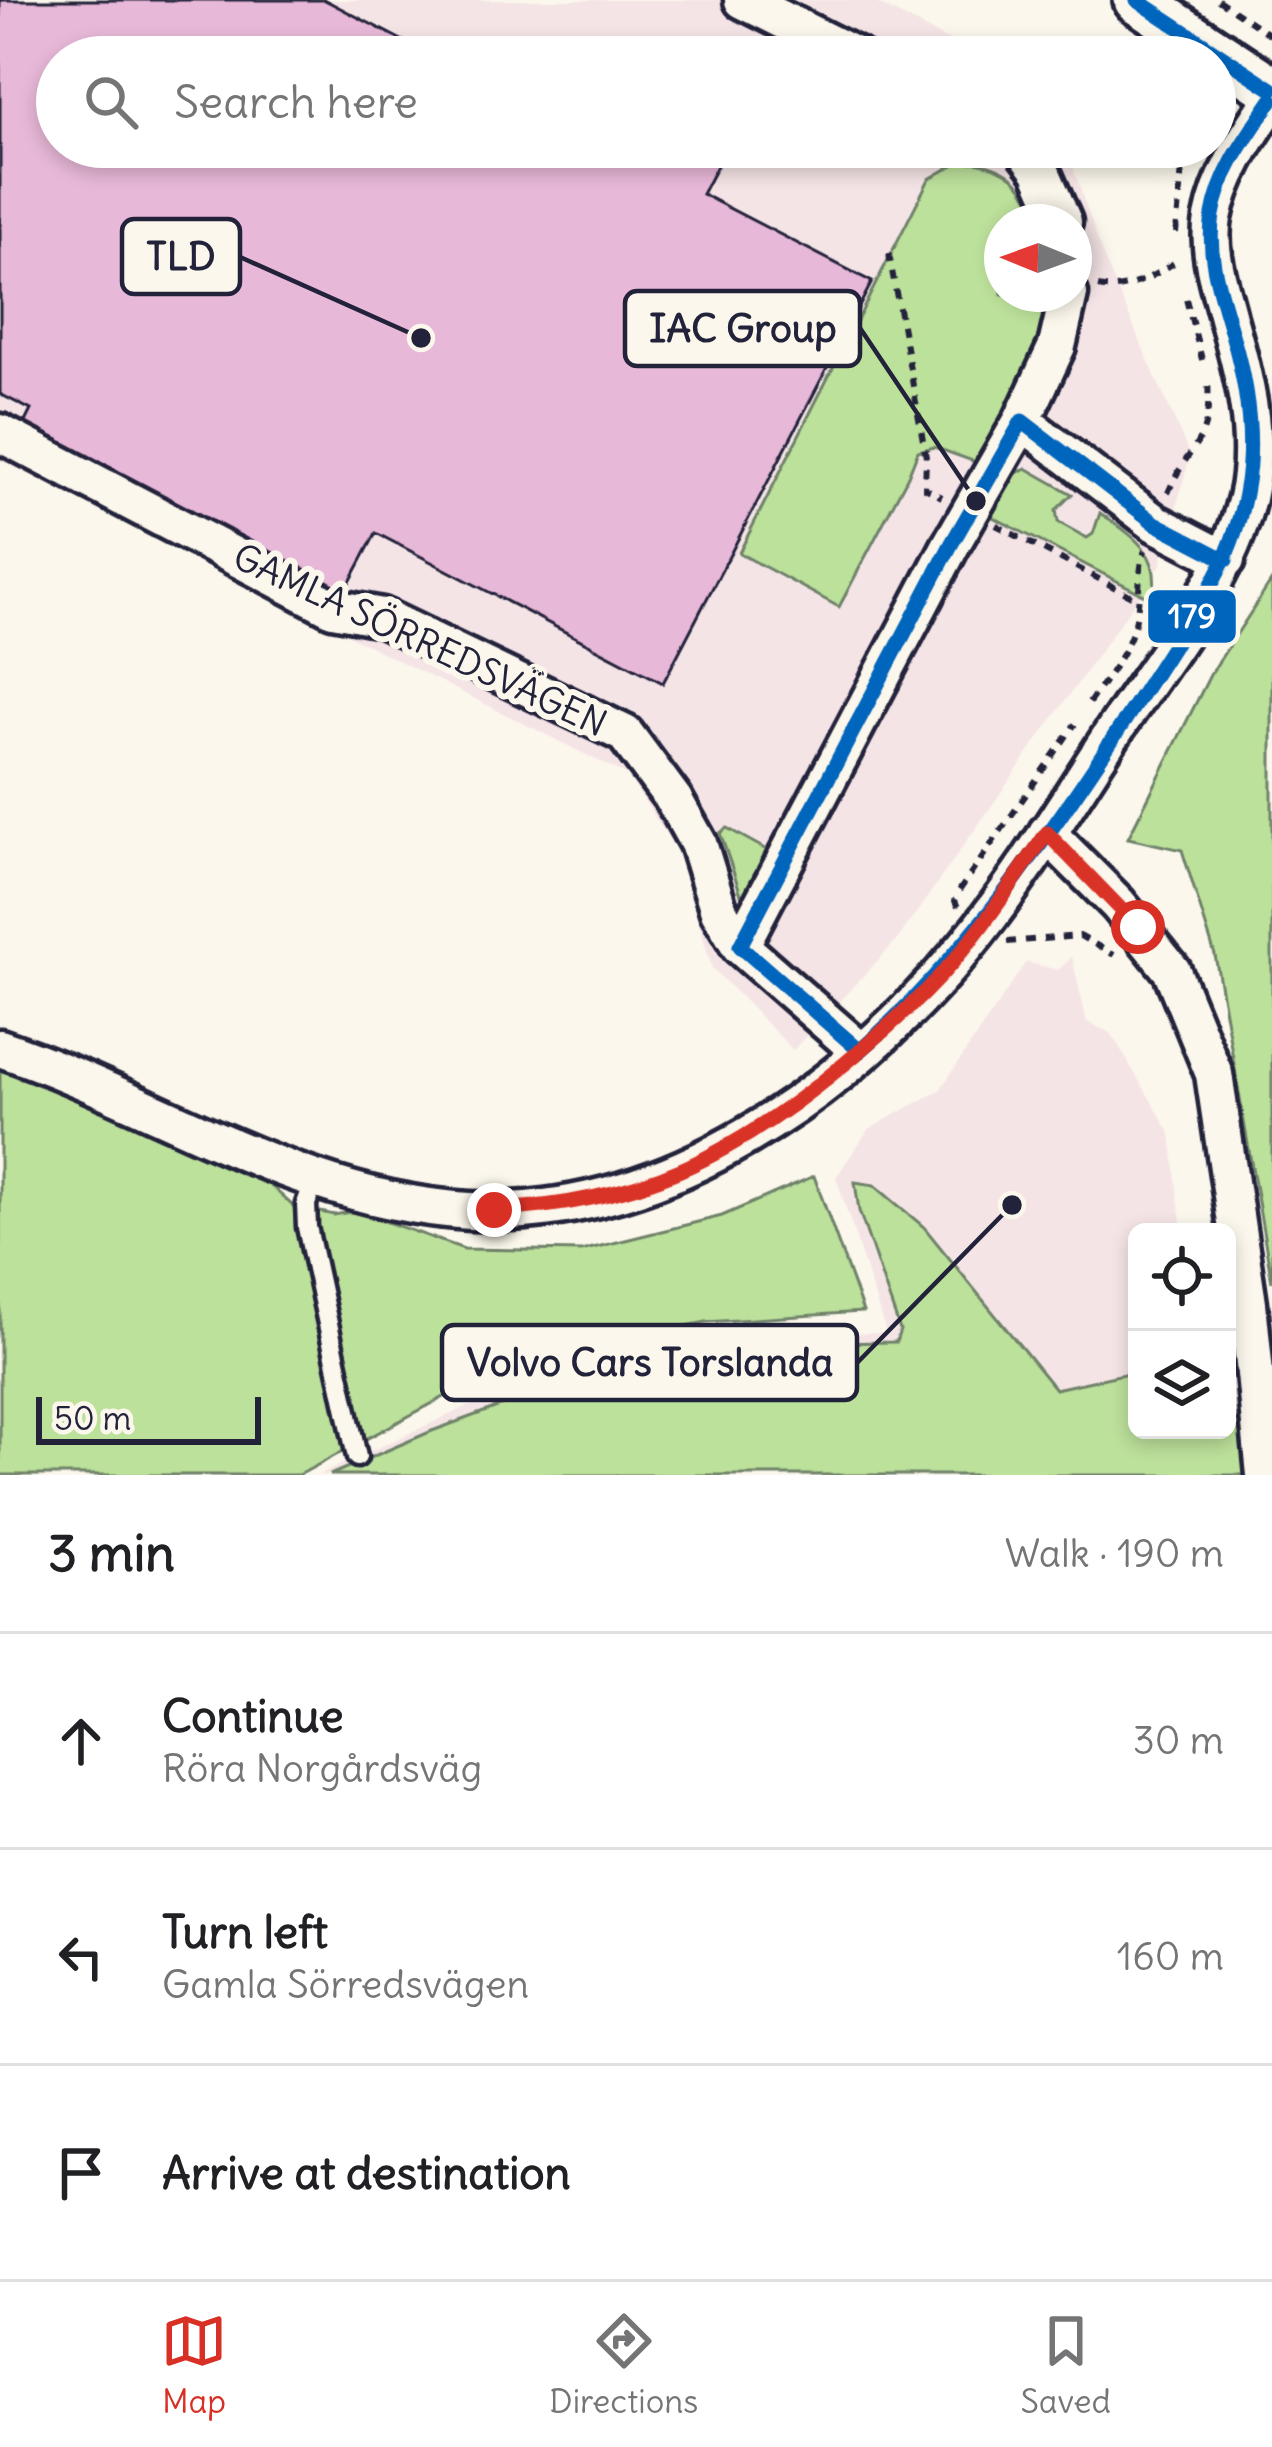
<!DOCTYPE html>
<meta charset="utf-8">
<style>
:root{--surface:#fff;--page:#f2f2f2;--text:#202124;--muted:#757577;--line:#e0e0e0;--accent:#d93025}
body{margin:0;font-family:Delius,sans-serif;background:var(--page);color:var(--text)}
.controls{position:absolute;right:36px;bottom:36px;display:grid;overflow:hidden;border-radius:18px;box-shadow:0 6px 18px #0003}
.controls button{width:108px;height:108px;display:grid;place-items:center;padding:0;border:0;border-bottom:3px solid var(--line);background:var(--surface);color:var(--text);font:60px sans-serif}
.compass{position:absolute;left:984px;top:204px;width:108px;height:108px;border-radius:50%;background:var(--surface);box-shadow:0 6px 18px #0003;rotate:271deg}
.scale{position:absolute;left:36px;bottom:30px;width:225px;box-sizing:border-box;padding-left:12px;border:6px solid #22223b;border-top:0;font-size:33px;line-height:42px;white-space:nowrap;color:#22223b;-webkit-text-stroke:9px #fbf7ec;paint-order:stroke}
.stop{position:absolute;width:36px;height:36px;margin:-27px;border:9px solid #d93025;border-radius:50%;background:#fff}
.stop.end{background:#d93025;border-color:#fff;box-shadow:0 3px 12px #0008}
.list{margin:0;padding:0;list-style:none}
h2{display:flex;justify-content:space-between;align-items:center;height:156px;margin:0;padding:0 48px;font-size:51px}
h2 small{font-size:39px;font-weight:400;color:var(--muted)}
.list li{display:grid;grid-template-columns:78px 1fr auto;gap:36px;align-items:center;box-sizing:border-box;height:216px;padding:0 48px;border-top:3px solid var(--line)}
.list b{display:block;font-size:45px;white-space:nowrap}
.list p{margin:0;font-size:39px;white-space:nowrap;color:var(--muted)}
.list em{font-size:39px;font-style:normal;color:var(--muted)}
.icon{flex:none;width:66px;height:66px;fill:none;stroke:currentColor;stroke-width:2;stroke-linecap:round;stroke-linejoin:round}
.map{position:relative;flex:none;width:1272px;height:1475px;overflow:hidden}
.search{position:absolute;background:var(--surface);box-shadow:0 6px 18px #0003;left:36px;right:36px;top:36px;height:132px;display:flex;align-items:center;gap:30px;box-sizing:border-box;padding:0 42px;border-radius:66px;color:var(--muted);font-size:45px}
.sheet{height:804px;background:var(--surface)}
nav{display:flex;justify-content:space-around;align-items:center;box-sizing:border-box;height:168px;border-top:3px solid var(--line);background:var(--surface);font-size:33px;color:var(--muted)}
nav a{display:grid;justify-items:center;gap:6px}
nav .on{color:var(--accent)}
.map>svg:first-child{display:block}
.built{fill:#f5e4e6;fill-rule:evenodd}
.green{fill:#bce19b;stroke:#6f826b;stroke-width:3}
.building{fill:#e8b8d8;stroke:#22223b;stroke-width:3}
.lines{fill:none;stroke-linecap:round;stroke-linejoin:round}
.service-casing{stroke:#22223b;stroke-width:27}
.minor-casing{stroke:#22223b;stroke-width:45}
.tertiary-casing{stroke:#22223b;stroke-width:54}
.path{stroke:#22223b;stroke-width:6;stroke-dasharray:9 9;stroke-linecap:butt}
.service{stroke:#fbf7ec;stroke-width:18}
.minor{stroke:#fbf7ec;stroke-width:36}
.tertiary{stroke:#fbf7ec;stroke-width:45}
.bus-1-casing{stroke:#fbf7ec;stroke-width:24}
.bus-1{stroke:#0065bd;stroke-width:15}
.route{stroke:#d93025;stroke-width:15}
.labels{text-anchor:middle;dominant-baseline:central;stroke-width:12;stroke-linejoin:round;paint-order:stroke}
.street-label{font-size:36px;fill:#22223b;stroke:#fbf7ec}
.leader{fill:none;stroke:#22223b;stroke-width:4.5}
.callout-dot{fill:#22223b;stroke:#fbf7ec;stroke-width:4.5}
.callout{fill:#fbf7ec;stroke:#22223b;stroke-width:4.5}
.callout-label{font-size:39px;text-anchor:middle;font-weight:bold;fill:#22223b}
.line-badge{stroke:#fbf7ec;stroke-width:4.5}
.badge-label{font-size:33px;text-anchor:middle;font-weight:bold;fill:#fff}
</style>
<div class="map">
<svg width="1272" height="1475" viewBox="0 0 1272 1475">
<rect width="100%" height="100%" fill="#fbf7ec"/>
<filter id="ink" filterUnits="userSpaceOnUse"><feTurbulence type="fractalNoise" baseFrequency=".00833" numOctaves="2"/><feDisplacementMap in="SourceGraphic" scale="24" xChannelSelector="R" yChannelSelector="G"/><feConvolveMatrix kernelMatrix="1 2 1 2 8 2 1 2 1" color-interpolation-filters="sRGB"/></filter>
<g filter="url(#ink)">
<!-- built -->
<path class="built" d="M0,0h871l109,57h-923v90h1009l37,109 87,200 -30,110 -262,373 -105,111 -81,-82 -34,-116 -50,-76 -628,-316zM1002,222h72v72h-72z
M1072,957l15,65 24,11 60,101 11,98h-45v198l52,45h-870l145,-67 135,-50 110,-22 177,-3 -50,-156 33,-48 71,-39 86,-128 32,8z"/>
<!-- green -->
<path class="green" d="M975,162c38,6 52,24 63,60h-36v72h48l-7,39 -65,130 -44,-16 -16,4 -10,25 -69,131 -100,-54 190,-374 28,-16z
M1026,468l46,26 -16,16 2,12 29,16 6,-4 7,-21c33,23 64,41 52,86l-161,-83 -2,-3 21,-36z
M1272,580v702l-57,-327 -33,-105 -54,-12 82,-163z
M727,828l47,26 -29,52 -25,-73z
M0,1065l269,119 24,22 41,9 22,-4 108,38 117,2 141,-35 92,-40 49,136 -157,10 -112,22 -131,43 -164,88h-299z
M855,1182l19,3 50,42 131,162 82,-18v59h90v-18l35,30 10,33h-942l102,-44 174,-64 111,-23 179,-2 4,-12 -41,-119z"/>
<!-- building -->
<path class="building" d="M0,0h325l109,57h-377v90h670l-25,47 170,88 -209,401 -287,-150 -33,62 -321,-167 9,-18 -31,-16z
M594,35l42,22h-54z"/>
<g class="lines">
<defs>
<path id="service" d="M315,1179l-9,25 1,23 50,230"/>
<path id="minor" d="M743,0l114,57
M1023,147l17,22 23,53
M1022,421l35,-75 12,-52
M0,433l333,175 49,9 243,117 49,66 24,43 21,68 21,35
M1047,833l71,71 54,67 42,103 34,229 17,172
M0,1048c156,53 301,154 470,163 196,9 376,-120 496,-265 56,-68 102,-145 150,-218 48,-72 110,-145 131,-230 14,-59 -3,-123 -19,-180 -8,-32 -21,-67 -15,-100 8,-43 35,-82 59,-118
M860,1051l-120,-105 212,-403 70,-122 133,102 71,37"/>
<path id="tertiary" d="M1137,0l135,89"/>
</defs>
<!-- service casing -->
<use href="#service" class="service-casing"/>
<!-- minor casing -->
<use href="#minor" class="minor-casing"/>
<!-- tertiary casing -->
<use href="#tertiary" class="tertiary-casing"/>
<!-- path -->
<path class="path" d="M1218,0l54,36
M1176,233l8,-86
M889,254l37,203 -1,31 17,9
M1098,287c27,6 56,-11 79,-26
M1186,299l18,68
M1168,493c22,-53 44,-45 40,-113
M996,525l141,74
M1089,703c18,-26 41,-54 47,-85 5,-23 1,-45 9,-68
M958,907l-3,-6 4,-10 116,-167
M1007,942l73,-6 34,19"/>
<!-- service -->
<use href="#service" class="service"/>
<!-- minor -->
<use href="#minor" class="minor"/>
<!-- tertiary -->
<use href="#tertiary" class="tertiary"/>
<defs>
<path id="bus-1" d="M1137,0l135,89
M860,1051c143,-129 243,-298 347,-458 50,-87 53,-164 25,-259 -11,-39 -26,-78 -19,-119 7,-43 35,-80 59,-115
M860,1051l-120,-105 212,-403 70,-122 133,102 71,37"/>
</defs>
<!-- bus-1 casing -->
<use href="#bus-1" class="bus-1-casing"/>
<!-- bus-1 -->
<use href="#bus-1" class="bus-1"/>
</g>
</g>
<g class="lines" filter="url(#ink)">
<!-- route -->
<path class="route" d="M494,1210c144,-6 238,-53 348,-144 46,-38 88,-75 125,-121 29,-36 54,-75 80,-112l91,94"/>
</g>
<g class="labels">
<!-- street labels -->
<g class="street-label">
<text transform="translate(420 640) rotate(25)">GAMLA SÖRREDSVÄGEN</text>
</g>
</g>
<!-- callouts -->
<path class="leader" d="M421 338L240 257M976 501L860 328M1012 1205L857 1363"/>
<g class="callout-dot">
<circle cx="421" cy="338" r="12"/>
<circle cx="976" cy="501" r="12"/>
<circle cx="1012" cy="1205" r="12"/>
</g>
<g class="callout">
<rect x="122" y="219" width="118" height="75" rx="12"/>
<rect x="625" y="291" width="235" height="75" rx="12"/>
<rect x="442" y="1325" width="415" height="75" rx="12"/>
</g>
<g class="callout-label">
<text x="181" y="270">TLD</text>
<text x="743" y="342">IAC Group</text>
<text x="650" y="1376">Volvo Cars Torslanda</text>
</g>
<rect class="line-badge" x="1146" y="588" width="92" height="57" rx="12" fill="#0065bd"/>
<g class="badge-label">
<text x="1192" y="628">179</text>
</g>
</svg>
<div class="controls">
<button><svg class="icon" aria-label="locate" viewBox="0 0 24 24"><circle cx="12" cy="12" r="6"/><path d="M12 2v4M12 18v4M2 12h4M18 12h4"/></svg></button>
<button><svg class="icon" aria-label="layers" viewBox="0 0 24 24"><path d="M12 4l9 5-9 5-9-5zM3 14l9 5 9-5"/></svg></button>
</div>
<svg class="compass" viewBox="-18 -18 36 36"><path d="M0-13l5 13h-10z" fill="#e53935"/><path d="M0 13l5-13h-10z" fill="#757577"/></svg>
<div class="scale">50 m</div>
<div class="stop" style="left:1138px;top:927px"></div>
<div class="stop end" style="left:494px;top:1210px"></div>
<div class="search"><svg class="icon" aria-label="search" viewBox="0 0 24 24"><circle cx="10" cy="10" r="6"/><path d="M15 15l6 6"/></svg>Search here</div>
</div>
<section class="sheet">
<h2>3 min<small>Walk · 190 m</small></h2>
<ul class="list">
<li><svg class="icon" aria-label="ahead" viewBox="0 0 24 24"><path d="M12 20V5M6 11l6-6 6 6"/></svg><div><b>Continue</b><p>Röra Norgårdsväg</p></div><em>30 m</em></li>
<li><svg class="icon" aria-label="left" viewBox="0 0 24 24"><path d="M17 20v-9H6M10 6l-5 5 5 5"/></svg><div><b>Turn left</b><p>Gamla Sörredsvägen</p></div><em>160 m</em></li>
<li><svg class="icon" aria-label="arrive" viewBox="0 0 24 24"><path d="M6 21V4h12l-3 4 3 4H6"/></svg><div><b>Arrive at destination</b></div></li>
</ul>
</section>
<nav>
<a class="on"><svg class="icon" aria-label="map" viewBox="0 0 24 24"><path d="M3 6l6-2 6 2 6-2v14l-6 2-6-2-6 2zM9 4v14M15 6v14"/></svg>Map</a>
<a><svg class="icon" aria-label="directions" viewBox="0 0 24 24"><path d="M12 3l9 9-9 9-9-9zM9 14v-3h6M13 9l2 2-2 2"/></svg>Directions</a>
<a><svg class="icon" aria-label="saved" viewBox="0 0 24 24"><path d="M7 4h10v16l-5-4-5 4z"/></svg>Saved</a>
</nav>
